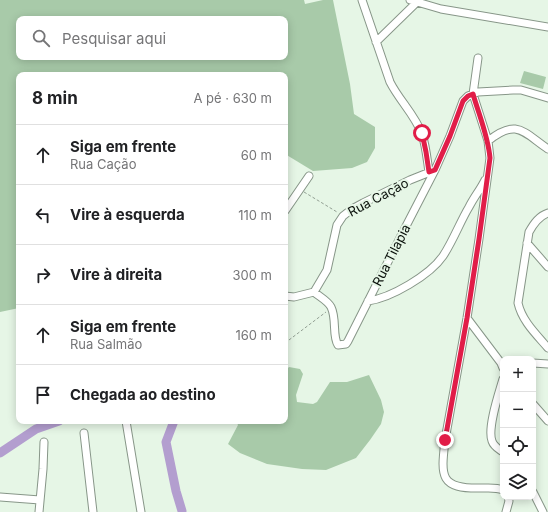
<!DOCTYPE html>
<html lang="pt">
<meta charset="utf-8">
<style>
:root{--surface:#fff;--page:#f2f2f2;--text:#202124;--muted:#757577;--line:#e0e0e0}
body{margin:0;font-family:Inter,sans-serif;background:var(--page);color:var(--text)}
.controls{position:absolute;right:12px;bottom:12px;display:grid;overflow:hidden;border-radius:8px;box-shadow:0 2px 10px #0003}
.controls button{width:36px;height:36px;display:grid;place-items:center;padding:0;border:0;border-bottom:1px solid var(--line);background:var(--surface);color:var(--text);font:20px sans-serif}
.stop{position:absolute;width:12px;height:12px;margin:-9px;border:3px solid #e11d48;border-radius:50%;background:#fff}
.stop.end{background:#e11d48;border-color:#fff;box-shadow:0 1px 4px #0008}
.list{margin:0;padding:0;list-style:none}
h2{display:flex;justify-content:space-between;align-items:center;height:52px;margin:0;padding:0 16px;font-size:17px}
h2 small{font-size:13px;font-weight:400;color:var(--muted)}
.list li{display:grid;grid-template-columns:26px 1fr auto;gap:12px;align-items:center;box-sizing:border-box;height:60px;padding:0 16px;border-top:1px solid var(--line)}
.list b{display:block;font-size:15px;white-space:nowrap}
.list p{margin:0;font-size:13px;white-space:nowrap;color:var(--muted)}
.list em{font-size:13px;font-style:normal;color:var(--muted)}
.icon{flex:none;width:22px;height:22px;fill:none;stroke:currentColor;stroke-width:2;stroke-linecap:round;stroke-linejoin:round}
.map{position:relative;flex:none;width:548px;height:512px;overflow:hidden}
.search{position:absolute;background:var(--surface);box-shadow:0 2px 10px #0003;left:16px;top:16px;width:272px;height:44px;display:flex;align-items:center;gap:10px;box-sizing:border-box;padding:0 14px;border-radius:8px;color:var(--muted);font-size:15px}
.panel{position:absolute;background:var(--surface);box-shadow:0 2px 10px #0003;left:16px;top:72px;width:272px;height:352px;border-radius:8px}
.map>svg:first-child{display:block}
.green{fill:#a8caa9;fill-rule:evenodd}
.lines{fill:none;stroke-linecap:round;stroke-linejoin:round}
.river{stroke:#b39ecf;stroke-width:9}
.minor-casing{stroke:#879688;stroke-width:9}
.path{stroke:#93a094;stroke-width:1;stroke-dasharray:3 2;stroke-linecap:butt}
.minor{stroke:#fff;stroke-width:7}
.route{stroke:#e11d48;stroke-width:5}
.labels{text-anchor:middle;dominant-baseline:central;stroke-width:4;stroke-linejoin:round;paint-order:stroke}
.street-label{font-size:13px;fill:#090f0a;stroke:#e6f6e6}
</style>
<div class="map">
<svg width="548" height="512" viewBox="0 0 548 512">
<rect width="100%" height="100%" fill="#e6f6e6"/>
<!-- green -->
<path class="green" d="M0,0h304l1,4 18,-4h10l17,84 4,30 21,13v21l-8,14 -15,6 -39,3 -28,-17v-79h-266v233l-19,4zM19,19h266v38h-266z
M524,71l22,6 -3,12 -23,-6z
M289,367l11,2 3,5 -7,21 1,7 16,2 4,-2 13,-20h17l22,-7 12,25 3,12 -3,12 -11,16 -14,18 -30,12 -24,-1 -35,-5 -27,-11 -12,-9 10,-19 -2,-4h49v-50z"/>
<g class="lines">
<!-- river -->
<path class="river" d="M174,421l-8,21 10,49 6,20
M0,453l36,-24 23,-8"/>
<defs>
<path id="minor" d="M362,0l28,82c9,18 25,33 32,52 4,12 5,25 7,38
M410,0l31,9 107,18
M376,42l40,-39
M478,58l-5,36 15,47 2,17 -11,81 -12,79 -22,122c-4,36 -6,49 36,48 8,0 15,-1 22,2
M488,141c29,-23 35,-9 60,8
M285,211l24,-35
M548,213c-9,3 -14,10 -19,19l-11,71c4,18 18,31 30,45
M527,243l21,24
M314,292c6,5 14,9 17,15 6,12 1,29 7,38l8,-1 2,-3 56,-111 31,-60 15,-34 13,-35 5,-5 10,-4 35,-2h8l27,8
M285,296l9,1 20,-5 13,-22 10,-45 6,-9 9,-7 11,-6 47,-23 25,-10
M368,301c23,-3 62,-26 75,-45 10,-15 17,-34 26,-49 5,-10 11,-17 16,-27
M467,318l34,45 2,5
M533,363l15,1
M503,379c-4,14 -16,49 -11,62 2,6 7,8 11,11
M533,404l15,17
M126,421l15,91
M84,433l9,79
M533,492l10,20
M0,497l40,3
M39,512l4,-43 1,-27
M506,512l3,-11 -1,-4"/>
</defs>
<!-- minor casing -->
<use href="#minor" class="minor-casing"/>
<!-- path -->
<path class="path" d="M304,192l33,20
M285,343l41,-31"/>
<!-- minor -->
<use href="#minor" class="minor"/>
</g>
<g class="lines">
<!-- route -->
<path class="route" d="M422,133l4,19 3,20 6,-2 15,-34 13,-35 5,-5 5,-2c6,21 15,42 17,64l-11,81 -12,79 -22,122"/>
</g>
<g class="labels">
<!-- street labels -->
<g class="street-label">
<text transform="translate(378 197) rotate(-28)">Rua Cação</text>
<text transform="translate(391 255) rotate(-63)">Rua Tilapia</text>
</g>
</g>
</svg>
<div class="controls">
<button>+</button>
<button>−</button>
<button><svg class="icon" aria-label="locate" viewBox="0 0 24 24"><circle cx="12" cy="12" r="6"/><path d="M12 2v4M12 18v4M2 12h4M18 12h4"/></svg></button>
<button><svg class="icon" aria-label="layers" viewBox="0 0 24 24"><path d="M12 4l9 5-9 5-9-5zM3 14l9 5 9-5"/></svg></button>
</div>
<div class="stop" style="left:422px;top:133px"></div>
<div class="stop end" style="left:445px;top:440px"></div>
<div class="search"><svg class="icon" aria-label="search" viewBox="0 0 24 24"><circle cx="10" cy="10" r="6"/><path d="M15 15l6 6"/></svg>Pesquisar aqui</div>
<section class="panel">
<h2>8 min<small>A pé · 630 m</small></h2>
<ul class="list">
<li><svg class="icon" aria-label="ahead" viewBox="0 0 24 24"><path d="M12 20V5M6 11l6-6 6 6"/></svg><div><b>Siga em frente</b><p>Rua Cação</p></div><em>60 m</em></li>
<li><svg class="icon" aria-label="left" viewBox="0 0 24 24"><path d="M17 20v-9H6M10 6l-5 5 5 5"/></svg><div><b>Vire à esquerda</b></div><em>110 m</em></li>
<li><svg class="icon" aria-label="right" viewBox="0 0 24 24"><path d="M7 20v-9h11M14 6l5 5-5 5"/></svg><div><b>Vire à direita</b></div><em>300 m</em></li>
<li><svg class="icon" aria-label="ahead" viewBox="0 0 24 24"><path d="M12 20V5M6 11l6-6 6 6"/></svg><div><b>Siga em frente</b><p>Rua Salmão</p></div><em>160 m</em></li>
<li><svg class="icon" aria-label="arrive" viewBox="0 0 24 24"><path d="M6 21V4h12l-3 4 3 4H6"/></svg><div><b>Chegada ao destino</b></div></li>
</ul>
</section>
</div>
